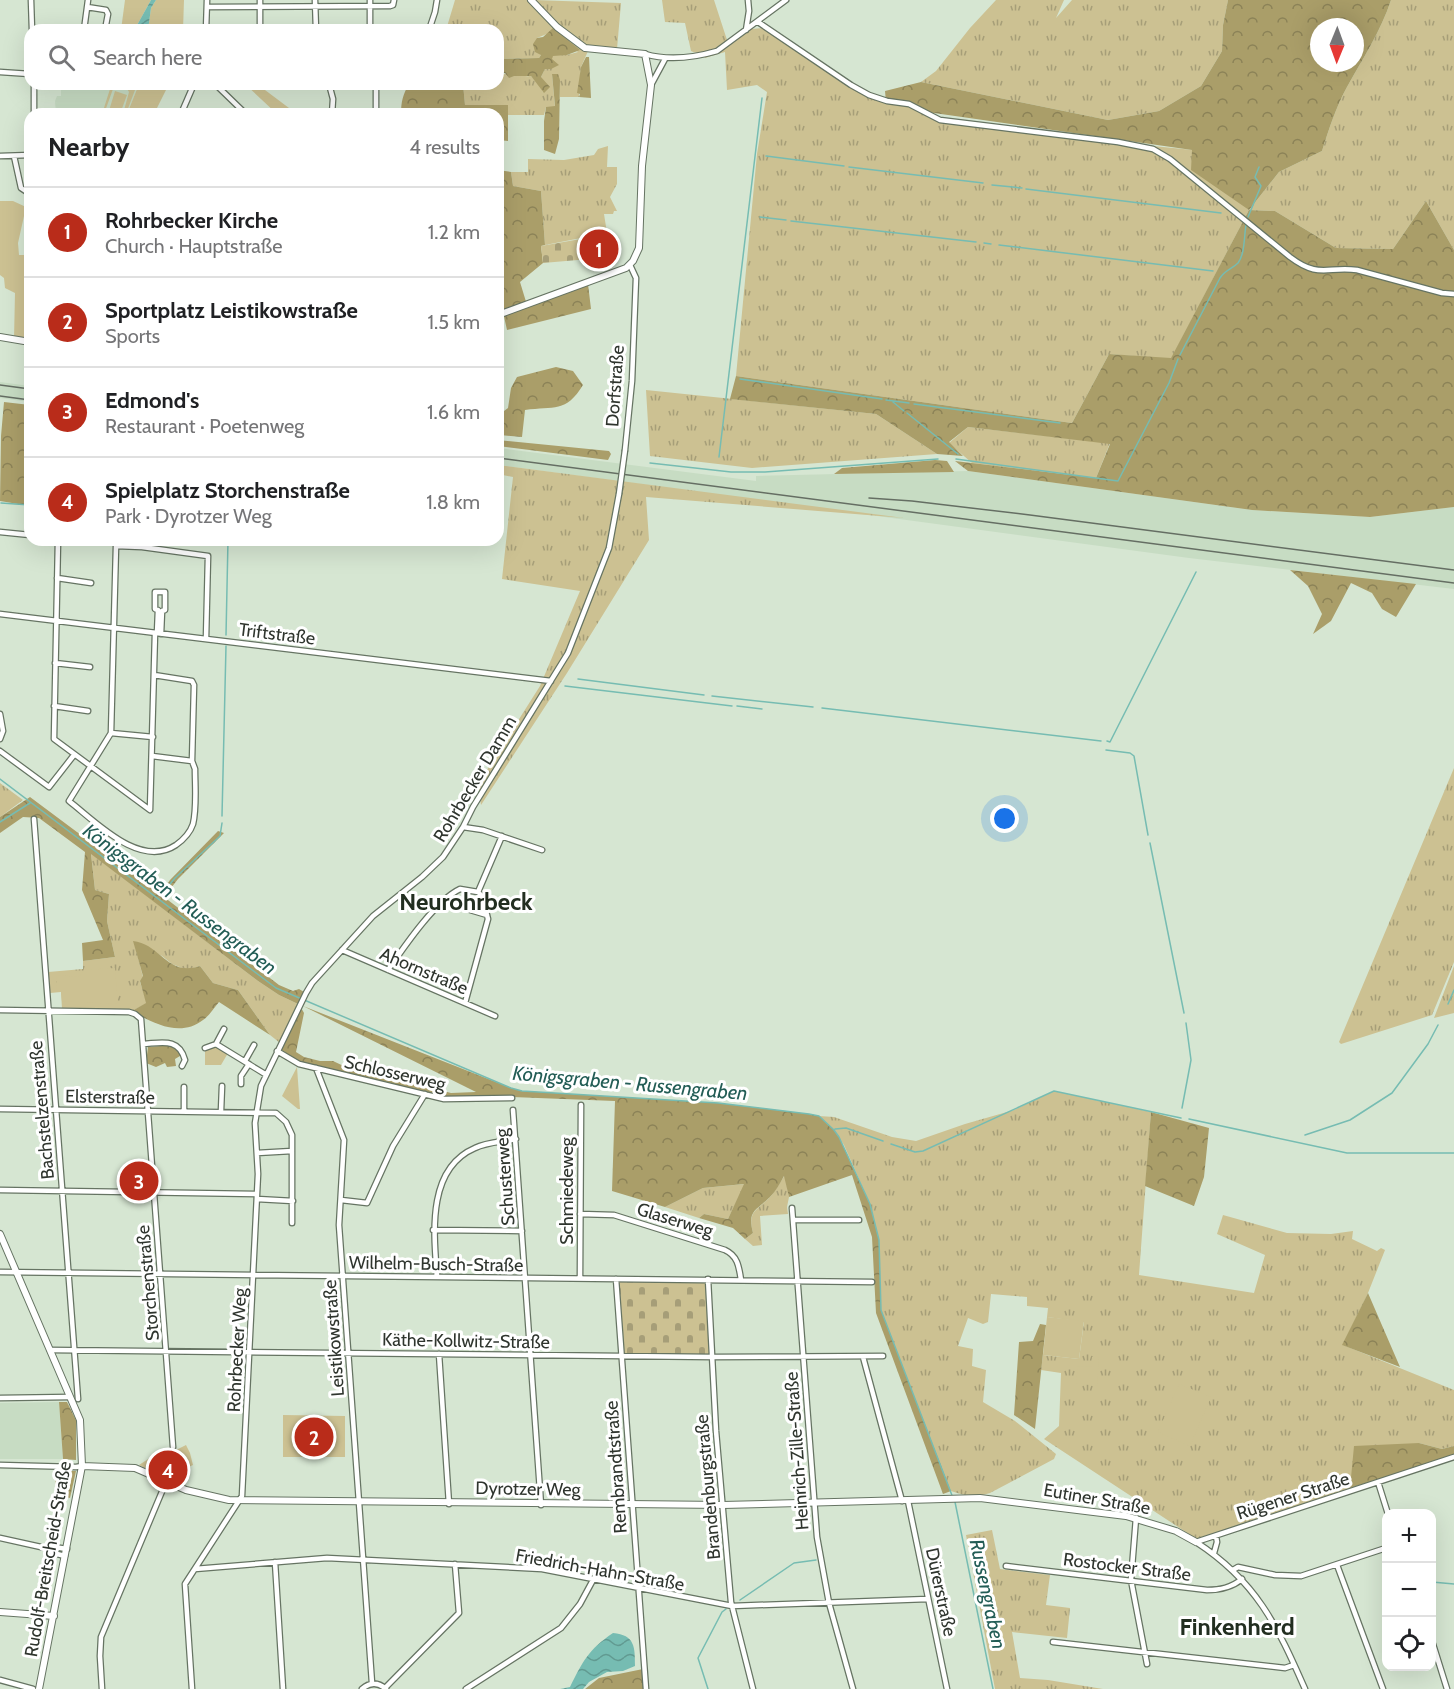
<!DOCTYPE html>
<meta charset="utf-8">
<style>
:root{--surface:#fff;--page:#f6f6f6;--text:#202124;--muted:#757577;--line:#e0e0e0;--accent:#b92c1a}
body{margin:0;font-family:Cabin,sans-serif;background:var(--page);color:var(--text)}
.controls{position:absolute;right:18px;bottom:18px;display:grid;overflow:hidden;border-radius:12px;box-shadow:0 6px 24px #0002}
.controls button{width:54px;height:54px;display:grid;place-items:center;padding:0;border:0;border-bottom:2px solid var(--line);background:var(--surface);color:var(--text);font:30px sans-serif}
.compass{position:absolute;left:1310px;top:18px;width:54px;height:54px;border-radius:50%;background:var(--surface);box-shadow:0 6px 24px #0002;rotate:181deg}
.you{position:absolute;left:1005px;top:819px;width:21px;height:21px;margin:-15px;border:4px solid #fff;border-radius:50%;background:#1a73e8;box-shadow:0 0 0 9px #1a73e833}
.badge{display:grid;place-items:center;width:39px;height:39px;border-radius:50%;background:var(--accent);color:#fff;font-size:20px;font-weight:700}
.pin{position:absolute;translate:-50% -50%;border:3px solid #fff;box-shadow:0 2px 6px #0006}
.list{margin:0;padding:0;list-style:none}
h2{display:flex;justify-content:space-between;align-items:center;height:78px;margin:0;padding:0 24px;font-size:26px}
h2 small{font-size:20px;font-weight:400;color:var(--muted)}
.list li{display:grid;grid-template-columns:39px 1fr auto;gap:18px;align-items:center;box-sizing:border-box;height:90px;padding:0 24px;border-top:2px solid var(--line)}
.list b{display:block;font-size:22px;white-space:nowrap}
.list p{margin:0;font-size:20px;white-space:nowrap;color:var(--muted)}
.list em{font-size:20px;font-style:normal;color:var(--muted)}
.icon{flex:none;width:33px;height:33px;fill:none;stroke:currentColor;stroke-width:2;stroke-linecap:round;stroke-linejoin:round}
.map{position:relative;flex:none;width:1454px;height:1689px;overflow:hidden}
.search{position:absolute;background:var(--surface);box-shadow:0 6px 24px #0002;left:24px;top:24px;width:480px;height:66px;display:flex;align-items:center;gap:15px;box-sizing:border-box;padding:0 21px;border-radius:18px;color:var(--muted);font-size:22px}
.panel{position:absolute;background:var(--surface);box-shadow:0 6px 24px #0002;left:24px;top:108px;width:480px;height:438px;border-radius:18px}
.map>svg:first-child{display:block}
.built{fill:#c7dcc3}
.grass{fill:url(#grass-tufts)}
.forest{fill:url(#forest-crowns);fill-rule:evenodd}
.cemetery{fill:url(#cemetery-stones)}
.green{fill:#ccc192}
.water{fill:url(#water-waves)}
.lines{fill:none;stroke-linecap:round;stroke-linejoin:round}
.stream{stroke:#76bcb2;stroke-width:1.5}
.minor-casing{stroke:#667463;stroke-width:7}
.tertiary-casing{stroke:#667463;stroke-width:8}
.minor{stroke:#fff;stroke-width:4.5}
.tertiary{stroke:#fff;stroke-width:6}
.rail{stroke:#656e63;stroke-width:1.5}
.minor-bridge-casing{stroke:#667463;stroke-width:7;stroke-linecap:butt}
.minor-bridge{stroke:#fff;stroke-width:4.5}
.labels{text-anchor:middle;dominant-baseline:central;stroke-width:6;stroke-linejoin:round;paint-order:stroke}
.street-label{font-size:18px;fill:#2f352e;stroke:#fff}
.water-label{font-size:20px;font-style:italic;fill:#235d56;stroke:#fff}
.district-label{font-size:24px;font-weight:bold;fill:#222e20;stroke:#fff}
</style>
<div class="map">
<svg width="1454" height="1689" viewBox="0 0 1454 1689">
<defs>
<pattern id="grass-tufts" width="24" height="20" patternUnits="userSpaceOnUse" patternTransform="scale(1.5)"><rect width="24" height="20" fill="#ccc192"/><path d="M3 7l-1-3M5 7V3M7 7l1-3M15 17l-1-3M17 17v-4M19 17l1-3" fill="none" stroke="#a69e78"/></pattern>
<pattern id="forest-crowns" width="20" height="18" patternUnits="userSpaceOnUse" patternTransform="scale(1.5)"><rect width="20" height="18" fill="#aa9e69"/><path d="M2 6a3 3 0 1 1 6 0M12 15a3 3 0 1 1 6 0" fill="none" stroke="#8b8257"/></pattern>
<pattern id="cemetery-stones" width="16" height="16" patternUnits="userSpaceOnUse" patternTransform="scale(1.5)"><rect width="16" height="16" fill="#ccc192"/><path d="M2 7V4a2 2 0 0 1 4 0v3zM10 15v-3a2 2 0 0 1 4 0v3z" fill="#a69e78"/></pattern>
<pattern id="water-waves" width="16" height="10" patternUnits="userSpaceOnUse" patternTransform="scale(1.5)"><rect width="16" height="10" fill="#76bcb2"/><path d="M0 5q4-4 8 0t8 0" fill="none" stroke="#619a91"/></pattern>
</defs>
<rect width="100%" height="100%" fill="#d6e6d2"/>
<!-- built -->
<path class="built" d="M64,84h75l-12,30h-71l-1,-13 2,-5h4v-11z
M0,382l30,4v16l-30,-4z
M498,448l258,33v-5l212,-5 284,39 118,7 84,-10v82l-265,-31 -691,-93z
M59,1402l4,57h-63v-56z"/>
<!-- grass -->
<path class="grass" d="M455,0h73c18,19 36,41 60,51l-7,16 -2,30h-19v-17l-8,-6 3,33h-9l-2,8h-36v-10h-43l-2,-21h35v-9c11,-3 22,2 33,1l11,12 1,5 -2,-16 4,-8h6l1,-14h15l11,-3 -29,-19 -12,5 4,17 -2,3 -41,1v-29h-52z
M534,0l87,3 -4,46 -31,-3 -27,-19z
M662,0h52l13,40c-9,9 -24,17 -36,11l-6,-28 -20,-1z
M996,0h68l-8,18 16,-18h156l-5,25 -1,26 -21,35 -42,25 -51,9 -187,-38 15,-11 34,-43z
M1391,0h63v250l-28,-49 -33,48 -57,-1 -61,-37 -26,-1 -78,149 -62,-5 -37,69 -336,-47 21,-222 10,-62 -10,-7 -30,5 -2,-38 -20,6 -1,-2 19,-6 28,-21 12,-1 107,70 16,4 24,4 27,14 106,15 150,15 56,60 30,-38 43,-21c7,-22 14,-44 25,-64 16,-29 34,-56 44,-87z
M608,146l-1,21h10v17l-7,13 7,14h-3l-1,3h-9l3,19 -62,12 -4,-54 -28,-5 -2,-14h17v-13l36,1 30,-5 4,-6z
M646,390l230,24 61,40 -185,14 -102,-12z
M968,427l142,16 -14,35 -124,-15 -23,-20z
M498,465l406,53 -258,-21 3,43 -82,133 -86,132 -3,-21 62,-98 40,-95 -78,-12 11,-102 -15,-3z
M1454,768v194l-22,53 -91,29 -2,-2z
M0,783l23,17 -23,17z
M91,853l167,128 21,14 19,9 -18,39 -10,-8 -32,-45 -25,-7 -13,-17 -13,4 -15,-6 -10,-8 -28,-14 9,35 -3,5 7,21 -15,8 -70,-2 -1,-17 -11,1 -2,-21 35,-3v-8l32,-4 -8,-36 2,-27 -14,-4z
M1454,966v47l-20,5z
M1054,1091l97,21 -12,163 115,18 11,-38 -48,-21 6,-19 64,18 44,1 22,-3 -1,8 25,12 4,-3 4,2 -17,43 -25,52 111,45v56l-12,3 -23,-6 -69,43v2l-152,52 -154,-101 15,-13 2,-53 -20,-3 2,-15 36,4 5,-37 -37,-5 1,-9 -21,-2v-9l-36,-3 -3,28 -5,2 -15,-6 -10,28 15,3 -1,17 14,4 -3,32 32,19 41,33 -2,5 -64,34c-15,5 -25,3 -39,-2l-70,-181 -2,-70 -9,-36 -26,-59 -10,-15 -15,-14 15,1 58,20 24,4 49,-17 49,-14z
M785,1175l4,22 -2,10 1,7 -28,2 2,29 -9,1 -8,-7 8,-6c-6,-23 4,-22 18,-37 5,-6 9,-14 14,-21z
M745,1184l-17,35 -24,-5 -5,4 -34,-11 38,-19z
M992,1530l8,39 50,6 -4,30 24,3 -3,30 -55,-6 8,46 28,2 55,9h-108l-29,-154z"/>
<!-- forest -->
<path class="forest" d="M1228,0h163c-10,31 -28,58 -44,87 -11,20 -18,42 -25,64l-43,21 -30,38 26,1 61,37 57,1 33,-48 28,49v257l-84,10 -118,-7 -284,-39 -13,-10 141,17 14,-34 -142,-17 -19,15 14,14 -26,-2 -61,-40 -146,-15 6,-23 336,47 37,-69 62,4 78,-148 -58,-40 1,-20 -265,-38 -17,-6 -24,-4 -1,-11 36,-9 187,38 51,-9 42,-25 21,-35 1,-26zM1319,27h36v36h-36z
M553,28l27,22 -13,5 -14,1 -1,3 7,6 -8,4h-6l-4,8 9,10 -6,6 -13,-17h-17l-5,2 -4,-5 -7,2v-16l41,-1 2,-3 -6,-3 -2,-8 4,-6 6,-1z
M586,57h3l2,41 -12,-1 1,-3 -3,-1 4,-26z
M552,74h6l2,6 -1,59 -4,15 -11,-4v-29l2,-14 9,-1z
M409,84h54l2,21h43v36l-10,-1v-26h-97c0,-12 2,-20 8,-30z
M498,170l13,2 2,14 28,5 4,54 -4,1 2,17 -23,19 7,23 61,-21 3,25 -84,21 -4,-18 -5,1z
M556,367l17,4 10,14c-17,28 -29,21 -58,25l-3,27 -22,-2 -2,5 111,11 2,3 -3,6 -110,-14 2,-32 8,-6 3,-20 6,-11z
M4,402l26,3v101l-30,-5 1,-65z
M935,460l12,1 7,11 -120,2 8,-6z
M1290,570l126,14 -20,33 -14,-8 -10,-16 -21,-10 -20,38 -18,13 9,-20 -14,-28z
M30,797l130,97 10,-14 48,-49 6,2 -46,46 -14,18 115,88 14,6 6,-2 5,3 -5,12 5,9 -8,39 8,5 16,4h13l17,8 26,4 75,20 25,-1 -173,-86 208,82 11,3 196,12 91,11 10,2 15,14 5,7 31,67 9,36 2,70 70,181 -8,3 -67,-181 -4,-76 -20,-62 -63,22 -5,-21c-4,7 -8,15 -14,21 -14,14 -23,13 -17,36l-8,6 -12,-11 -34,-10 5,-4 24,5 16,-35 -41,4 -38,19 -53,-16 3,-90 -103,-4h-65l-148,-35 -20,-14 1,-5 18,-39 -19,-9 -21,-14 -167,-127 4,36 14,4 -2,27 8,36 -32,4 -1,-18 21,-3 -21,-50 3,-38 -46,-34 -16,-1 -23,16v-16z
M133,941c28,3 34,36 67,25l13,17 25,7 32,45 -51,-33c-5,6 -10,14 -16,18 -23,18 -50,3 -71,-9l14,-8 -6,-22 3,-5z
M172,1045l9,5 -1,6 -5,3 1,7 -9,1 -2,-4 -9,4 -10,-4 2,-16z
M1151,1112l58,16 -5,49 -10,29 -49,-20z
M1368,1293l32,74 -58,-22z
M1040,1324l6,1 -11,104 -21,-14 5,-73 14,-1z
M59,1402h8l9,18v40l-13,-1z
M1419,1443l23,6 12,-3v10l-104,32 4,-42z
M56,1471h20l-6,27 -15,-4z
M643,1669l2,20h-60l14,-11z"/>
<!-- cemetery -->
<path class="cemetery" d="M586,238l7,23 -4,-2 -46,4 -2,-17z
M617,1279l88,1 6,75h-89z"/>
<!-- green -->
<path class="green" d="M125,0h26l-15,27 3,3h-18z
M156,0h28l-1,30h-35l3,-22z
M116,84h9l6,6h4l-9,24h-3l6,-22 -3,-5 -5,-2 -8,4 -9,25h-2l8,-25z
M139,84h30l-15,30h-27z
M245,84h12l40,30h-20z
M115,91l12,4 -7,19h-12z
M0,201h13l13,6 -8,36 1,12h11v87l-16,-3 1,-46 -10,-5 -1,-10 -4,-3z
M115,968l3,36 -56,-3 -1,-9h-4l-1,-17 23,2 5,-7z
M215,1046l13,7 -7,12h-16v-17z
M297,1067l3,42h-2l-16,-13z
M1047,1317l37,4 -5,38 -36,-4z
M1092,1357h7l-2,29 -21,-3 2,-17 13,1z
M1179,1384l32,13 -21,49 -32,-14z
M283,1415l62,1v41h-62z
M186,1445l4,8 3,12 -18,8 -4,8 -32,-16 26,-17 9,3z"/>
<!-- water -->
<path class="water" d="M151,0h5l-5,8 -3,22h-9l-3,-3z
M613,1633c22,2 22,14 22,33l-12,5 -16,1 -18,10 -6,7h-23l10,-2c13,-26 18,-37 43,-54z"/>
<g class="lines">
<!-- stream -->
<path class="stream" d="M766,156l78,10
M849,167l134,16
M992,185l30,3
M1026,189l195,24
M760,217l26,3
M1248,217l13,-31 -6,-9 4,-10
M791,221l185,21
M984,243l7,1
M999,245l214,26
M1180,355l40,-77c5,-8 12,-9 18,-15 7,-9 6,-27 8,-38
M740,379l142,20
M886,400l23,3
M893,402l11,9
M914,404l146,19
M907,413l51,41
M719,457l43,-359
M956,459l162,22 51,-98 9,-24
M650,463l81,9h34l173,-13
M1,503l29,2
M226,635l2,-95
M578,679l126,16
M565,686l167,20
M712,696l101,11
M737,706l25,3
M822,708l279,33
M1107,741l3,1 86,-170
M1106,750l24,3 4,3 14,79
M0,779l276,209 235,100 11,3 196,12 91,11 10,2 15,14 5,7 31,67 9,36 2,70 72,188
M222,816l4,-170
M0,822l30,-19
M1150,843l34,170
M165,890l10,-12 45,-42 2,-13
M1448,1004l6,-14
M1182,1108l9,-48 -5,-37
M1189,1119l158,34h107
M835,1129l11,-1 37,13
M1305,1135l45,-15 42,-27 36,-49 10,-19
M891,1144l24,8 8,-1 131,-60 127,27
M955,1502l38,187
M1432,1582l22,2
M740,1600l54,-37 22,-3
M708,1689l-10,-31 24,-46 4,-3"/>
<defs>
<path id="minor" d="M31,0l1,30
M260,0v30
M315,0l1,30
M370,0v30
M87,7l19,3 2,4 -3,16
M207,7l183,-1 3,-1 1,-5
M758,22l93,63 18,10 18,6 22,3 31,16 178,22 35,7 17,10 120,98c29,22 37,9 67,13l85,23 12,1
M84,30l4,-30
M206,30l1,-30
M429,30l6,-18 2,-12
M746,30l3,-19 -1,-11
M645,54c24,7 48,4 72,-3l69,-51
M0,72l30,2
M34,84v30
M215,84l31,30
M329,84l4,15 -1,15
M376,84v30
M651,85l14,-26
M181,114l13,-30
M0,156l30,-1
M14,156l7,32 9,6
M625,450l7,-69 4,-103 -6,-13
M0,532l30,3
M58,540l-4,199 96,71 5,-177
M57,578l34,5
M0,614l551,67
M157,633l1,-23 -3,-1v-17h10v18l-3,1 -1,23
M55,663l35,4
M154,675l38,6 2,4 -2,76 3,8c0,17 2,38 -2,55 -3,9 -10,16 -17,21 -36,24 -80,-23 -107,-44l42,-68 5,-187 26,1 66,9 -2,83
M54,706l34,5
M0,714l3,17 -3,8
M111,733l42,4
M0,751l49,36 25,-32
M152,756l40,5
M34,819l44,580
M463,827l20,3 59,20
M478,892l24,-56
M443,902l44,13
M342,950l153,66
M388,970c16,-23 47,-69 72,-81l18,3
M465,1003l23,-84 -6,-23 -4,-4
M0,1010l129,2 6,2 6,5 32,428
M224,1029l-8,15 49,30
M143,1044c18,-1 36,-7 42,16l-3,6
M205,1048l11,-4
M277,1051l22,13 145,35 68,-1
M245,1061l9,-16
M316,1068l28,72 -5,85 33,458
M241,1084v-8l8,-12
M0,1109l276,4 10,9 6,13v88
M513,1110l28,395
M184,1111v-24
M221,1111l1,-25
M257,1153l35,-2
M0,1190l257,4
M257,1199l36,2
M341,1200l26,3 26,-57 32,-52
M792,1208l25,329 12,66 24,86
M580,1214l34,1 111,35c13,6 14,17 16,30
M793,1220h66
M433,1230l89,1
M0,1272l872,10
M437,1277c-3,-42 -11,-108 38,-129 12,-6 27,-6 41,-9
M580,1278l1,-173
M616,1279l30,410
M708,1279l8,152 15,171 22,87
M50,1350l663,7 170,-1
M439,1354l10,150
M863,1357l39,144
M0,1398l70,-1
M0,1465l76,2 6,-1
M1378,1482l10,32
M908,1501l39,188
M1136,1518l-5,62 16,84
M0,1538l50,11 4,-2 13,2
M1196,1542l258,-85
M1196,1542c60,39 81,83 109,147
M50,1549l3,4 12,3
M1214,1553l3,-11 -1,-6
M275,1562l8,127
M1337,1565l46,124
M1006,1566l201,24c13,0 24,-2 35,-11
M195,1569l132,-11 215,11 190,37 196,-7
M1233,1570l5,-3 37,8 26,1 85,-28
M1432,1641l15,48
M1053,1642l232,26 9,-3
M0,1680l33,9
M385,1688l74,-75 -4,-49
M102,1689l-2,-33 1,-19 65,-155
M192,1689l-7,-105 57,-88 16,-322 -3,-51 6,-37 45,-93 6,-10 61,-67 49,-39 21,-20 20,-30 10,-20 95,-154 41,-105 10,-54
M362,1689c8,-7 16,-7 24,0
M466,1689l95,-61 19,-24 13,-24"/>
<path id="tertiary" d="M498,315l128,-47 7,-7 6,-13 3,-82 9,-81 -6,-31 -60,-6 -28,-21 -26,-27
M0,337l30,5
M0,1234l80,186 2,46 -43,223
M82,1466l53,2 51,22 43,10 494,5 257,-7 146,18 50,15 20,11
M0,1612l54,4"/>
</defs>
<!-- minor casing -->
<use href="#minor" class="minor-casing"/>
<!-- tertiary casing -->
<use href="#tertiary" class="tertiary-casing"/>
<!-- minor -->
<use href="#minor" class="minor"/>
<!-- tertiary -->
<use href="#tertiary" class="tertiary"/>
<!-- rail -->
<path class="rail" d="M0,385l30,4
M0,396l30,4
M498,458l956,125
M869,498l43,3 118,14 424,55"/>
<defs>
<path id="minor-bridge" d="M619,494l6,-44"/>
</defs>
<!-- minor-bridge casing -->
<use href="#minor-bridge" class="minor-bridge-casing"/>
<!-- minor-bridge -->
<use href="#minor-bridge" class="minor-bridge"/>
</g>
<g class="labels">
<!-- street labels -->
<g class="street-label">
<text transform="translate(615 386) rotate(-86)">Dorfstraße</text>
<text transform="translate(277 634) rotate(7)">Triftstraße</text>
<text transform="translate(475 779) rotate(-59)">Rohrbecker Damm</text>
<text transform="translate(424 971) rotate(23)">Ahornstraße</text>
<text transform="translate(395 1073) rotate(13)">Schlosserweg</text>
<text transform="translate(110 1097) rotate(1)">Elsterstraße</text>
<text transform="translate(42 1110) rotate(-95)">Bachstelzenstraße</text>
<text transform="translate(505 1177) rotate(-94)">Schusterweg</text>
<text transform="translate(567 1191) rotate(-90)">Schmiedeweg</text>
<text transform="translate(675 1220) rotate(17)">Glaserweg</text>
<text transform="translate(436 1264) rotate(1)">Wilhelm-Busch-Straße</text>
<text transform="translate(148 1283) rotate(-95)">Storchenstraße</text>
<text transform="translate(334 1338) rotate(-94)">Leistikowstraße</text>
<text transform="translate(466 1341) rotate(1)">Käthe-Kollwitz-Straße</text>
<text transform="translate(237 1350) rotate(-87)">Rohrbecker Weg</text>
<text transform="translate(797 1451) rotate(-94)">Heinrich-Zille-Straße</text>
<text transform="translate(616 1467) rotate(-94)">Rembrandtstraße</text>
<text transform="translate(708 1487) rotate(-95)">Brandenburgstraße</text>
<text transform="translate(528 1489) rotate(1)">Dyrotzer Weg</text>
<text transform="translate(1293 1496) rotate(-18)">Rügener Straße</text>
<text transform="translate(1097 1499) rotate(10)">Eutiner Straße</text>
<text transform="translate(48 1559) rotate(-80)">Rudolf-Breitscheid-Straße</text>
<text transform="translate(1127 1567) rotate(7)">Rostocker Straße</text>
<text transform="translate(600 1570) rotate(10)">Friedrich-Hahn-Straße</text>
<text transform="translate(941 1592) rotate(78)">Dürerstraße</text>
</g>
<!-- water labels -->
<g class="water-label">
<text transform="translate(180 899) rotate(37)">Königsgraben - Russengraben</text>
<text transform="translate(630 1083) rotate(5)">Königsgraben - Russengraben</text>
<text transform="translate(988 1594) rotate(78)">Russengraben</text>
</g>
<!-- district labels -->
<g class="district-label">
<text x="466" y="901">Neurohrbeck</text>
<text x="1237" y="1626">Finkenherd</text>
</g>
</g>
</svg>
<div class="controls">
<button>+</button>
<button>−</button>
<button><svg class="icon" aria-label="locate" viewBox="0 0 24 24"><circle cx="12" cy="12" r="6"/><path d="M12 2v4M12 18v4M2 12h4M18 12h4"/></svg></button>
</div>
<svg class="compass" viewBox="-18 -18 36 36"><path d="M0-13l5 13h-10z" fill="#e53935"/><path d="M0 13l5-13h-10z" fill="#757577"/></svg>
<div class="you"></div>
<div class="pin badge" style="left:599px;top:249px">1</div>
<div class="pin badge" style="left:314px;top:1437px">2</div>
<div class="pin badge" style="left:139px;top:1181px">3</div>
<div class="pin badge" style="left:168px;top:1470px">4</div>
<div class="search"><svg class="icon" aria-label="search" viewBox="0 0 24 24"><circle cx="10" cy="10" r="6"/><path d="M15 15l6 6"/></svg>Search here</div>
<section class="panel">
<h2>Nearby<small>4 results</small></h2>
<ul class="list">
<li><span class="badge">1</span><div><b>Rohrbecker Kirche</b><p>Church · Hauptstraße</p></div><em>1.2 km</em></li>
<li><span class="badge">2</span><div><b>Sportplatz Leistikowstraße</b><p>Sports</p></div><em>1.5 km</em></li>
<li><span class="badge">3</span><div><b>Edmond's</b><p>Restaurant · Poetenweg</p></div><em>1.6 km</em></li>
<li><span class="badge">4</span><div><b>Spielplatz Storchenstraße</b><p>Park · Dyrotzer Weg</p></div><em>1.8 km</em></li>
</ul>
</section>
</div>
